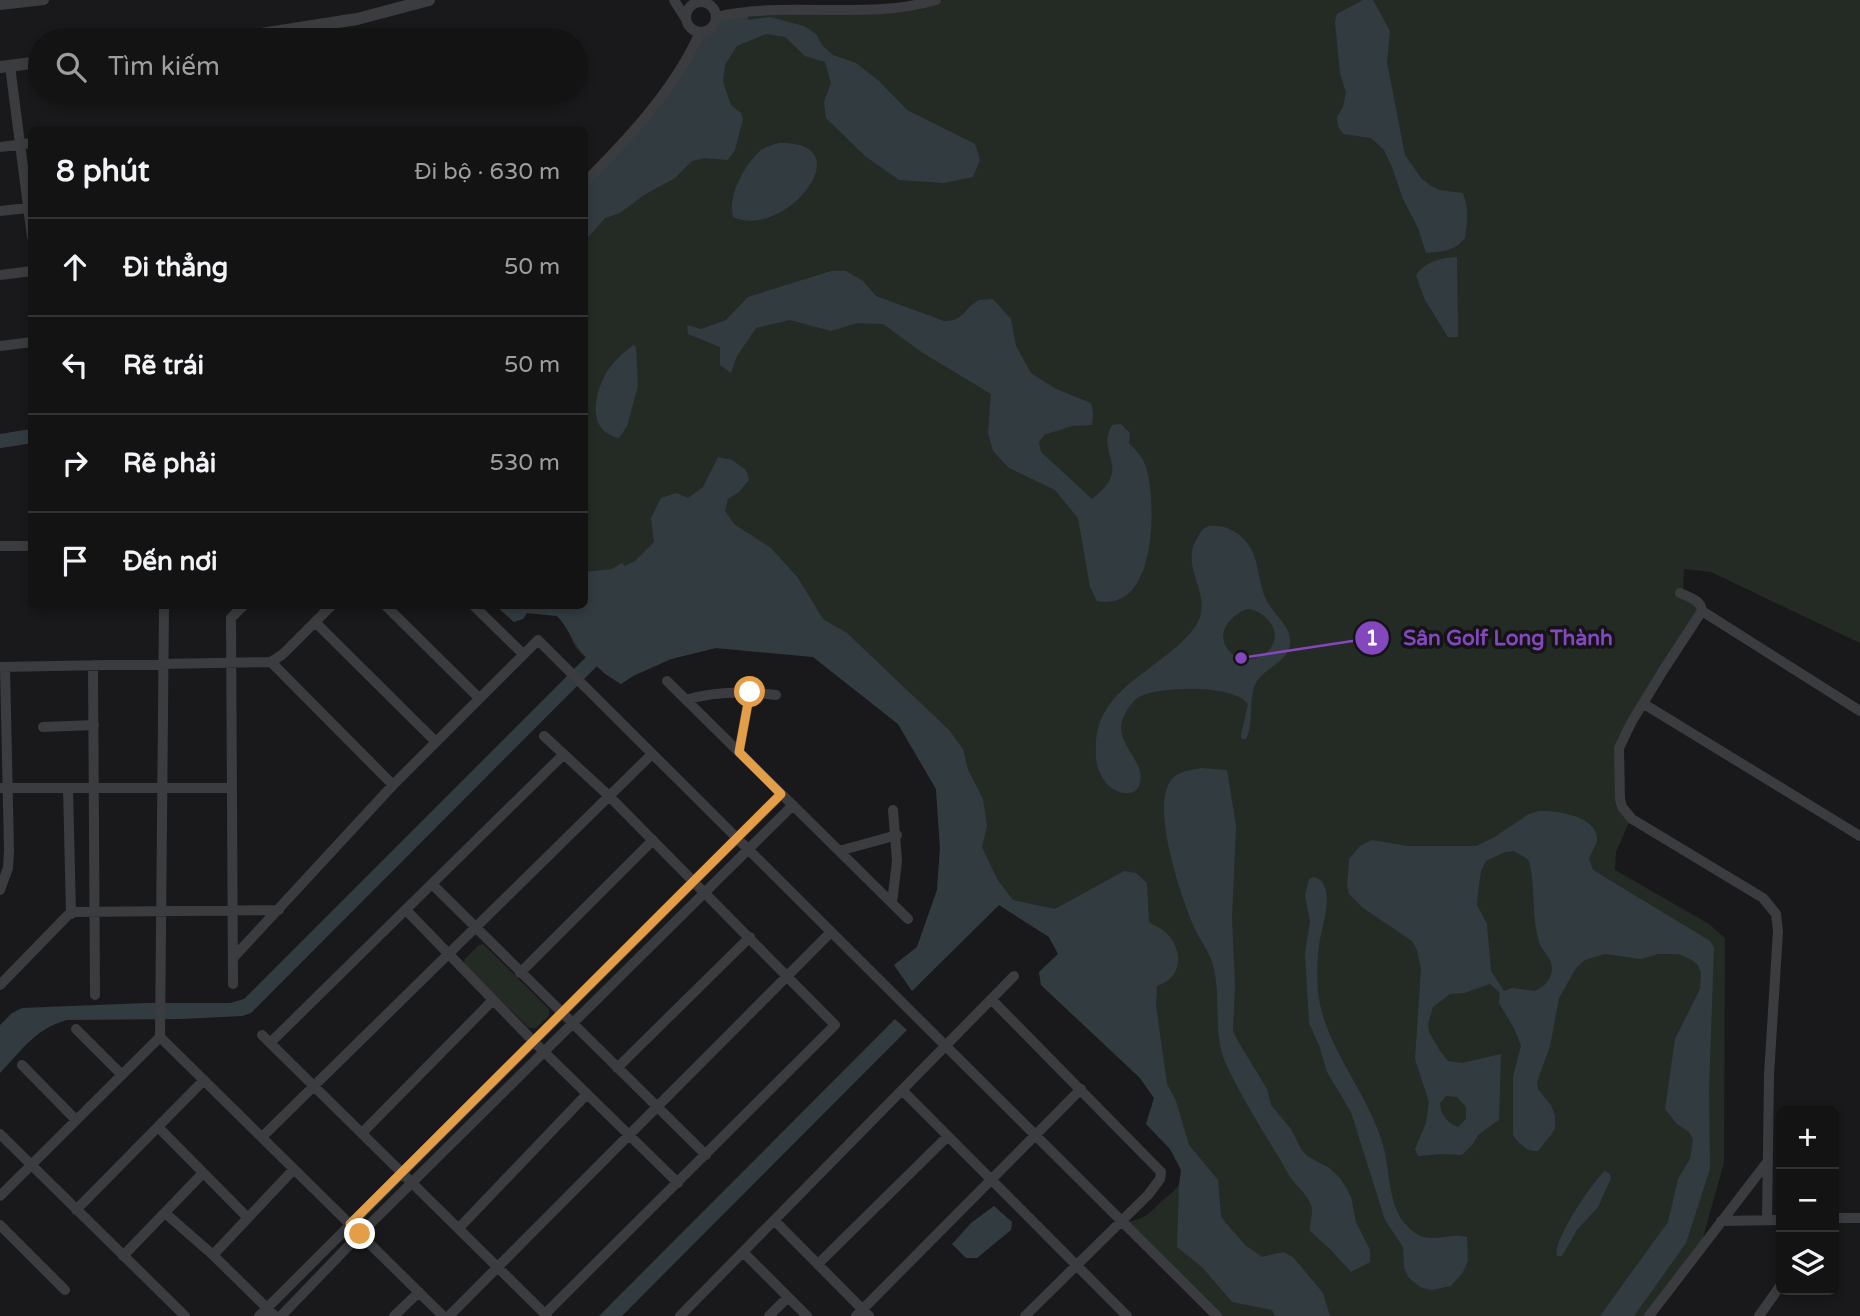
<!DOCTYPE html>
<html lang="vi">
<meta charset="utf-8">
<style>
:root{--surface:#131314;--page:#202022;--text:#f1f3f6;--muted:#9d9ea0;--line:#323234}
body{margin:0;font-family:"Varela Round",sans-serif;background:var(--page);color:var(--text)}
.controls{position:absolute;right:21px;bottom:21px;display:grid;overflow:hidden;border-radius:10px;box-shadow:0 4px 10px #0003}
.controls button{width:63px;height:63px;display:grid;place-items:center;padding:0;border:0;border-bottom:2px solid var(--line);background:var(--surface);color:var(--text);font:35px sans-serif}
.stop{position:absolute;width:21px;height:21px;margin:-16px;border:5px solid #e59e48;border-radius:50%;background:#fff}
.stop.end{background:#e59e48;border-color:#fff;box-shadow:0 2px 7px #0008}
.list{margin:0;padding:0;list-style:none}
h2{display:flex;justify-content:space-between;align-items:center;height:91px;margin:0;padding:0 28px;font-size:30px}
h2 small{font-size:23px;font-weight:400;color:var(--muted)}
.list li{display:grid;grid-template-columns:46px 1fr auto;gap:21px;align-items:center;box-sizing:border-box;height:98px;padding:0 28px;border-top:2px solid var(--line)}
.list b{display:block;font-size:26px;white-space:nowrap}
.list em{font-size:23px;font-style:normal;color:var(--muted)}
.icon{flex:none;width:38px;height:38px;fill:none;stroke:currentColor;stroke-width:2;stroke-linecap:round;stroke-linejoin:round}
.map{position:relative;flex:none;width:1860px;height:1316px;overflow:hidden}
.search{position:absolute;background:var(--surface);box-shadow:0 4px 10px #0003;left:28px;top:28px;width:560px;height:77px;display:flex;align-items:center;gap:18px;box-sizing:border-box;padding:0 24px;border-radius:38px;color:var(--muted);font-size:26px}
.panel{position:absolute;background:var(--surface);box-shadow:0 4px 10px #0003;left:28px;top:126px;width:560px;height:483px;border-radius:10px}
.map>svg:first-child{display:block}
.green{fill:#232b24}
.water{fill:#323c40;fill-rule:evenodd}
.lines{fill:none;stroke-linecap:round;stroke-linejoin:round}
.river{stroke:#323c40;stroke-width:14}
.minor{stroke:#3a3c40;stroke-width:10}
.tertiary{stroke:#3a3c40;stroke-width:12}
.route{stroke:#e59e48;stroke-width:9}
.leader{fill:none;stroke:#8547be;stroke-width:2.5}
.callout-dot{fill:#8547be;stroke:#141416;stroke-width:2.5}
.mark-label{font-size:21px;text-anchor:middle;font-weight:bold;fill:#fff}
.callout-label{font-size:21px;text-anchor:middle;font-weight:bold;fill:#8547be;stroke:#141416;stroke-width:7;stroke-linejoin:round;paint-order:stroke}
</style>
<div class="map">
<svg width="1860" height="1316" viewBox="0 0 1860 1316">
<rect width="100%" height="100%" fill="#19191b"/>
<!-- green -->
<path class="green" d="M943,0h917v643l-149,-71 -27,-3 -1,28 12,6 4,7 -84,146 15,64 -14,32 -1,18 94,54 16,14 -1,225 -22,78 -57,75h-424l-95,-94c19,-3 23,-8 37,-22 5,-4 13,-10 16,-16 11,-22 -20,-46 -33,-60l8,-26 -14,-20 -99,-93 -2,-13 19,-18 -9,-17 -50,-32 -87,86 -18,-26 23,-18 20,-57 3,-41 -4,-60 -38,-65 -85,-67 -97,-9 -45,11 -38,17 -12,8c-10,-6 -43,-30 -47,-39 -7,-15 -4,-15 -17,-29l-30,-3 -4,6 -9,3 -18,-16h88l1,-419 30,-31 87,-122c10,-2 14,-6 16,-15l14,-6 204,-10z
M483,944l66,65v7l-13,12h-7l-64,-63 -1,-5 15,-15z"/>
<!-- water -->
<path class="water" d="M1363,0h10l17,31 -3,31 18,93 16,23 10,8 8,4 24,3c6,15 4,30 2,45 -10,13 -23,14 -39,15l-8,-25 -15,-29 -11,-32 -8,-17 -13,-12 -28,-4 -5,-8 -1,-9 6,-10 3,-15 -6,-18 -5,-52 2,-8z
M747,10l1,10 22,-3 34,9 12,8 6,11 11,10 23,8 23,18 28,29 68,34 5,16 -7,17 -29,6 -45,-3 -34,-24 -39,-38 -2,-16 7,-19 -6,-21 -20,-6 -20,-19 -19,-3 -29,12 -12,19 -2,17 8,23 10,8 2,6 -8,31 -7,10 -23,-2 -13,3 -17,17 -31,17 -24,18 -15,5 -20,23v-54l30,-31 87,-122c10,-2 14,-6 16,-15z
M779,143c86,-2 6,98 -46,74 -5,-21 10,-50 26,-65 5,-5 13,-7 20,-9z
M1457,257l1,80h-10l-23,-37 -9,-25c10,-14 25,-17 41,-18z
M831,271h15l17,10 13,15 68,25c21,0 19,-12 35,-21l14,-1 18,20 5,27 15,27 25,16 35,14 2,10 -1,12 -20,1 -28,9 -5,7 2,10 51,47c42,-32 3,-44 20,-74l9,-1 9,9 -1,10c8,9 15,15 18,27 9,36 10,143 -50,131l-7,-14 -12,-69 -23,-28 -46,-22 -16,-17 -5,-18 3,-39 -68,-41 -40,-29 -26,-1 -26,8 -41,-11 -34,8 -19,28 -6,17 -11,-8v-18l-32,-13 -1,-9 14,4 25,-9 22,-23z
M633,345l3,2 2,39 -11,40 -8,12c-33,-8 -25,-42 -13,-65 6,-10 18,-21 27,-28z
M718,457l14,3 14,10 3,10 -10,12 -11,7 -3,12 9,13 37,24 27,30 25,41 24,14 102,97 14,19 5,21 15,29 4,27 -5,21 15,32 16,21 42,9 69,-38 12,2 11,10 2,39c4,3 10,5 15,9 20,17 20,46 -7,55l-1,19 11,79 9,17 13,44 29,35 3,36 4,6 20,23 17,12 21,-5 10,5 30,36 7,23h-55l-3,-6 -40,-8 -30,-35 -25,-20 2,-62 2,-15 -11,-21 -24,-25 8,-26 -14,-20 -99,-93 -2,-13 19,-18 -9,-17 -50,-32 -87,86 -18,-26 23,-18 20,-57 3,-42 -4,-59 -38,-65 -85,-67 -97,-9 -45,11 -38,17 -12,8 -16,-10 -8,-8 -346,347 -9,3 -60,3 -115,1c-31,8 -45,30 -67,53v-48l12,-12 10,-5 124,-5h84l14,-4 342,-342c-14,-13 -15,-26 -29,-41l-30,-3 -4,6 -9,3 -18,-16h88l1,-34 27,-3 10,-6 3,3 10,-5 19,-19 -3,-24 10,-20 15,-5 12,5 15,-11z
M1209,526c12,-1 21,2 30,9 23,17 16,45 29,68 6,11 22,23 22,37 1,21 -23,26 -33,41 -10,17 -2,40 -11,58h-4l-1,-4 7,-31c-14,-20 -87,-18 -107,-8 -9,4 -16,16 -19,25 -7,24 26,41 17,65 -6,13 -25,6 -32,-2 -10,-12 -12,-24 -11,-39 1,-57 64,-75 96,-114 28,-34 -16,-62 6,-94 3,-6 5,-9 11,-11zM1247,609c15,0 34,19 26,35 -7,16 -31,20 -43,8 -16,-17 -1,-36 17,-43z
M1201,768l26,2 9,56 -4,93 3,67 -2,44 3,8 31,51 4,16 20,24 10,20 6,7 22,12 10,9 7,10 5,10 5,25 14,28v12l-19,10 -20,-22 -21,-19c-1,-8 4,-18 1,-26 -3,-10 -16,-20 -22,-30 -21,-37 -45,-72 -63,-111 -14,-31 -4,-66 -13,-99 -4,-14 -13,-25 -19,-38 -12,-28 -45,-122 -22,-148 7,-8 19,-9 29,-11z
M1539,811c17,-1 57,5 58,27 0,7 -6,14 -8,21l4,11 117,71 4,7 -5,141 1,80 -24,74 -52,73h-34l68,-94 10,-43 12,-20 3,-20 -4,-7 -12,-8 -12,-15 10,-70 25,-50 1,-16 -3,-8 -6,-5 -14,-6h-20l-17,5 -36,-5 -20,6 -9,8 -17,30 -9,48 -13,36 1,7 13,16 4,11v12l-4,7 -13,16c-11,1 -19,-7 -25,-16v-58l8,-31 -7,-18 -15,-25 1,-10 -10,-9 -26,9 -14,1 -17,13 -5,17 1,8 11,19 8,10 14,2 39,-9 -2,66 -21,15 -6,10 -10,10 -21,-1 -23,2 -3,-7 11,-26 3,-21 -14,-43 6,-90 -4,-19 -5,-9 -49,-33 -14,-14 -2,-8 2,-27 11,-13 12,-6 35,6h69l17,-8 36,-24zM1513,851l12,6 4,4c7,26 2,55 10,81 4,11 14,16 13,29 -2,10 -8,16 -17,20l-23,-3 -8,3 -13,-20 -4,-47 -10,-19 1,-12 3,-22 5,-10 19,-9zM1446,1096l11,1 9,10v12l-8,8c-10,-3 -18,-13 -18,-24z
M1314,877c24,6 7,52 5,68 -2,16 -2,32 -1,48 7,55 50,99 65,152 7,25 5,62 24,81 21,23 38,5 60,11l1,24 -5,11 -12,14 -20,4 -11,-3 -12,-10 -4,-10 -1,-20 -18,-27 -34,-108 -24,-40 -8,-27 -10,-22 -4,-69 5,-33 -5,-25 4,-17z
M895,1019l12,11 -285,286h-23z
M1605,1171l5,3 1,4 -13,29 -21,23 -15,26h-5c-5,-14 35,-74 48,-85z
M994,1206l18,16 -1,8 -34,28h-11l-14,-14 19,-21z"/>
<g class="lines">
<!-- river -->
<path class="river" d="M0,441l32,-5"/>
<!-- minor -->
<path class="minor" d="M674,0l12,19
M686 17a15 15 0 1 1 30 0a15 15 0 1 1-30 0Z
M0,5l44,-5
M716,17c70,-17 149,4 220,-17
M10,66l22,171
M0,147l32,-4
M584,183c43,-43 92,-95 116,-151
M0,211l28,-3
M0,275l32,-4
M0,346l32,-4
M0,546h32
M1680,593c9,4 21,7 22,18l-38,58 -33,54 -12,25 1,51 2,8 10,12 131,79 13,16 2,17 -9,144 -2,145
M386,606l93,92
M474,606l49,48
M1702,611l158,100
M315,622l121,120
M271,662l122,123
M93,665l2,330
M0,667l271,-5 12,-8 48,-48
M667,681l241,238
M686,700c30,-9 59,-9 90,-5
M1644,704l216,132
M43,727l51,-2
M544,736l65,60 226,229 -290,289
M739,752l11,-60
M0,788h232
M68,788l3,126
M839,851l58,-16
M432,884l274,271
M0,890l8,-22 1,-18 -4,-183
M892,903l5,-42 -4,-51
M406,910l127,131 145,142
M233,958l160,-173 145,-145 679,676
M520,973l133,-133
M233,984l-2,-366 12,-12
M0,985l68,-70 7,-3 204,-2
M991,999l170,173 -1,7 -12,16 -123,121
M76,1029l46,46
M262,1035l285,281
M160,1037l283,279
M270,1043l294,-289
M22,1065l54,55
M617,1068l133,-131
M902,1090l225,226
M158,1127l90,91
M362,1133l131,-133
M0,1134l185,182
M262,1137l390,-383
M0,1196l160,-159 4,-431
M76,1210l128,-130
M165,1213l48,42 62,61
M1834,1218h26
M774,1220l95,96
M1721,1221l60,-1
M0,1225l65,65
M459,1228l128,-134
M743,1252l64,64
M213,1255l81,-86
M123,1256l80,-83
M818,1264l130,-128
M259,1316l522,-522
M281,1316l79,-82 433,-429
M394,1316l25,-24
M449,1316l382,-384
M680,1316l334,-340
M769,1316l19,-19
M856,1316l225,-227
M1649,1316l119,-155
M1759,1316l22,-31"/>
<!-- tertiary -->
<path class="tertiary" d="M223,40l134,-21 72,-19
M0,67l40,-5"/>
</g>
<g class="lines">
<!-- route -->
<path class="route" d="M360,1234l-10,-10 431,-430 -42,-42 11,-60"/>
</g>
<!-- callouts -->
<path class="leader" d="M1241 658L1372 638"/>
<g class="callout-dot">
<circle cx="1241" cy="658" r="7"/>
<circle cx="1372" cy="638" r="18"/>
</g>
<g class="mark-label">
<text x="1372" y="645">1</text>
</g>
<g class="callout-label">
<text x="1508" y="645">Sân Golf Long Thành</text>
</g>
</svg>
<div class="controls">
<button>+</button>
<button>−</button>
<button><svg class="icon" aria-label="layers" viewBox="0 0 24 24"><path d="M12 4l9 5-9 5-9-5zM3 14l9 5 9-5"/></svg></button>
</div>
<div class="stop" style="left:750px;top:692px"></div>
<div class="stop end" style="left:360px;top:1234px"></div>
<div class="search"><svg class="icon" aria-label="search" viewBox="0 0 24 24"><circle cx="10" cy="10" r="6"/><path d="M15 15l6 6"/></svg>Tìm kiếm</div>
<section class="panel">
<h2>8 phút<small>Đi bộ · 630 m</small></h2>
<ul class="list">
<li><svg class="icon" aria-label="ahead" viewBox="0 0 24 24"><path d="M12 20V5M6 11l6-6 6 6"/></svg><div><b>Đi thẳng</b></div><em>50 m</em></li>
<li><svg class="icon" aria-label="left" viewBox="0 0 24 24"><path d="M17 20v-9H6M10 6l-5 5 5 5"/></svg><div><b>Rẽ trái</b></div><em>50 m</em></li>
<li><svg class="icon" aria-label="right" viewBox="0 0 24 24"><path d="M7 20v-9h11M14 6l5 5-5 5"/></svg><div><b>Rẽ phải</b></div><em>530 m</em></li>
<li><svg class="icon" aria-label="arrive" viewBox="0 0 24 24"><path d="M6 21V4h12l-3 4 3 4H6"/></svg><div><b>Đến nơi</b></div></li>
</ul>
</section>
</div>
